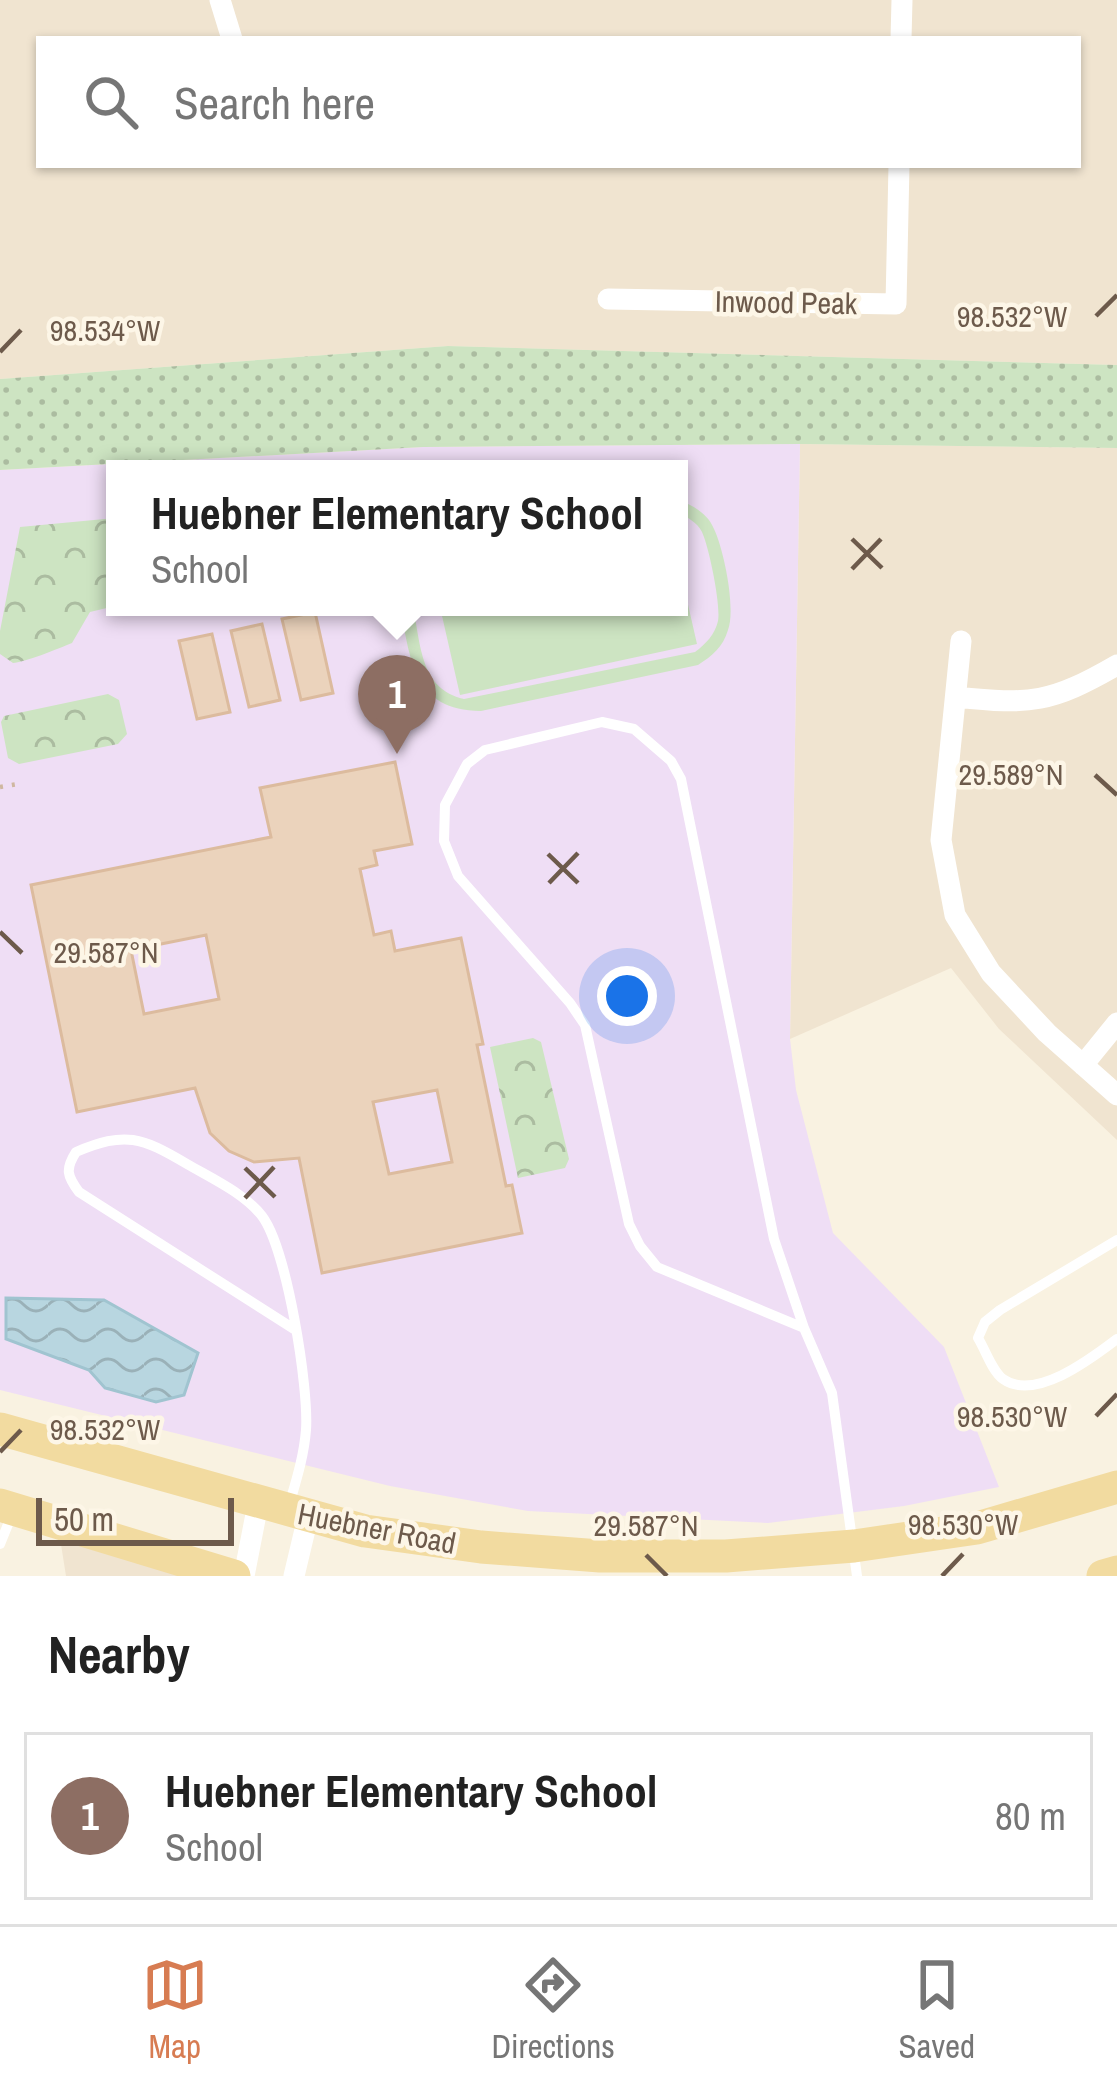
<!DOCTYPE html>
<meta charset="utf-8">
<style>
:root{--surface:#fff;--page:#f2f2f2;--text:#222;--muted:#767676;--line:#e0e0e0;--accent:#d77c52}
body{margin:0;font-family:"Archivo Narrow",sans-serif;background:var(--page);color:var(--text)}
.scale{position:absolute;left:36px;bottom:30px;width:198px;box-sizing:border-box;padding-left:12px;border:6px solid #6d5a4b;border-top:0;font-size:33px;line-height:42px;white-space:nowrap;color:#6d5a4b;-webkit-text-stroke:9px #fdf6e7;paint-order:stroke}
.you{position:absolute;left:627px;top:996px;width:42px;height:42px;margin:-30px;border:9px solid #fff;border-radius:50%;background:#1a73e8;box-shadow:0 0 0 18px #1a73e833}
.badge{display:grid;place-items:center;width:78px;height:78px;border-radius:50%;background:var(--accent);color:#fff;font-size:39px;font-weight:700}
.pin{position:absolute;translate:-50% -99px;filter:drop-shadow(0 3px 6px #0008)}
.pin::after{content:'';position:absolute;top:63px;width:42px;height:36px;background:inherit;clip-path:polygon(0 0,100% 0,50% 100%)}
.popup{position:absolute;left:106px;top:460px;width:582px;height:156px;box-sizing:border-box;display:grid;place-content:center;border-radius:0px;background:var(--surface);filter:drop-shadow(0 3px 9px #0005);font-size:39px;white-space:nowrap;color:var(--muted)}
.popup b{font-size:45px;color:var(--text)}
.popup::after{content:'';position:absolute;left:50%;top:100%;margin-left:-24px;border:24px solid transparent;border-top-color:var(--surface)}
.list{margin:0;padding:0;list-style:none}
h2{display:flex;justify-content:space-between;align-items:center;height:156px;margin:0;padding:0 48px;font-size:51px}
h2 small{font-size:39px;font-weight:400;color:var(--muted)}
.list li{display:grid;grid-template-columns:78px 1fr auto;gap:36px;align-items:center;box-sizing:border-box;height:168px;margin:0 24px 24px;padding:0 24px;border:3px solid var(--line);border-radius:0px}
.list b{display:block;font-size:45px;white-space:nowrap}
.list p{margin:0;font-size:39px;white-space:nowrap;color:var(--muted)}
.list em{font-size:39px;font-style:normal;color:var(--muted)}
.icon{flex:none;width:66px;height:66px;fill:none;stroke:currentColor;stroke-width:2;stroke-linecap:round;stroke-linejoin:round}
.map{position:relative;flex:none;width:1117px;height:1576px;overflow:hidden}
.search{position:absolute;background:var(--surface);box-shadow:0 3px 9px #0004;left:36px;right:36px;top:36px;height:132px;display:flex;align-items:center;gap:30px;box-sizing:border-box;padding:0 42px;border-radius:0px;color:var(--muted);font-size:45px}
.sheet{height:348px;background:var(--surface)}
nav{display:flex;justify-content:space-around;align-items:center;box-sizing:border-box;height:168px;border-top:3px solid var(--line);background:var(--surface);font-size:33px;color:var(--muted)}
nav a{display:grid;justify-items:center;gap:6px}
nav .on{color:var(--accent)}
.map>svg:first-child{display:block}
.residential{fill:#f0e4d0;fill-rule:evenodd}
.education{fill:#efdef5;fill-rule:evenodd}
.grass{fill:url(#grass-dots)}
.park{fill:url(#park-crowns)}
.garden{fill:#cde4c2}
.water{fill:url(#water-waves);stroke:#a0c4d0;stroke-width:3}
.building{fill:#ebd3bc;stroke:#dcbb9e;stroke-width:3;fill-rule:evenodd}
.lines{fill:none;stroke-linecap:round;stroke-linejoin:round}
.path{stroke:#cfb7a0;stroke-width:4.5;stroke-dasharray:3 9;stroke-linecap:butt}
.lane{stroke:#fff;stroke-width:10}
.street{stroke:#fff;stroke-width:21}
.primary{stroke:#f2dba0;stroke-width:33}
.ticks{fill:none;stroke:#6d5a4b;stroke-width:4.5}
.labels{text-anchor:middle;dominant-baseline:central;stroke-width:9;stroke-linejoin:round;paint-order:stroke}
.street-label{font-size:30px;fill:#6d5a4b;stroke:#fdf6e7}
.ticks-label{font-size:30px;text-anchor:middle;fill:#6d5a4b;stroke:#fdf6e7;stroke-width:9;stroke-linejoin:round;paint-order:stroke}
</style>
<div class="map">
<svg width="1117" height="1576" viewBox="0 0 1117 1576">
<defs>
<pattern id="grass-dots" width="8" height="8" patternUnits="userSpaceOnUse" patternTransform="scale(3)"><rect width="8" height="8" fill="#cde4c2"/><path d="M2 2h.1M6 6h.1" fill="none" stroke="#abbca0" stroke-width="1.8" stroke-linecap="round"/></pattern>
<pattern id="park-crowns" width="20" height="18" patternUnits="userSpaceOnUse" patternTransform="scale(3)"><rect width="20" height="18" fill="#cde4c2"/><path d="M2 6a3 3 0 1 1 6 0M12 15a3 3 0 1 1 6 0" fill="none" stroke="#abbca0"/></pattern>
<pattern id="water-waves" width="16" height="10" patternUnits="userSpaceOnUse" patternTransform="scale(3)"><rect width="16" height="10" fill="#b8d6e0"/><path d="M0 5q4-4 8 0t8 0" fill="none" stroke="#9ab1b8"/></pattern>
</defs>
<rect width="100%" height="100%" fill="#f9f2e1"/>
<!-- residential -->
<path class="residential" d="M0,0h1117v365l-669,-19 -448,33zM39,39h1039v126h-1039z
M800,444l317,4v692l-118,-111 -48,-61 -161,71z
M60,1538l138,38h-132z"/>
<!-- education -->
<path class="education" d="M800,444l-10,595 6,51 37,143 111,114 55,140 -95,19 -136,17 -240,-12 -138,-25 -390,-96v-920l423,-23zM115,469h564v138h-564z"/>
<!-- grass -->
<path class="grass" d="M448,346l669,19v83l-317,-4 -377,3 -423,23v-91z"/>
<!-- park -->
<path class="park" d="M115,518v88l-25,6 -18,31c-12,5 -49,20 -59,20l-13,-9v-23l20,-104z
M108,694l11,6 8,34 -9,10 -99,20 -11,-6 -7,-36 3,-6z
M533,1038l8,4 28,117 -4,9 -47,10 -28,-131z"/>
<!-- garden -->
<path class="garden" d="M679,500c15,6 29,14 35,29 10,21 22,80 14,101 -5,17 -16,26 -30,35l-217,46c-68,-1 -70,-50 -81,-104h13c8,38 7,82 51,92l231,-47c11,-8 20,-18 23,-31 3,-16 -9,-74 -16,-89 -5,-10 -14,-14 -23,-19z
M679,565l18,79 -237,51 -20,-88h239z"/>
<!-- water -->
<path class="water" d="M6,1298l98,2 94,53 -14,42 -28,7 -51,-14 -16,-18 -83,-31z"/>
<!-- building -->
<path class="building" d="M315,612l18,81 -32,7 -19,-81z
M262,624l18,76 -31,7 -18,-76z
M212,634l18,78 -33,7 -18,-78z
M395,762l17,82 -38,7 3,14 -17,4 14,66 17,-4 4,20 66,-13 22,106 -6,1 29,141 6,-1 10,48 -200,40 -23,-115 -45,4 -25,-11 -19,-18 -15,-45 -118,24 -46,-227 240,-48 -11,-49zM206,935l13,64 -75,15 -13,-64zM437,1090l15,72 -63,12 -16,-72z"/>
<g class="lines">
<!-- path -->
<path class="path" d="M0,787l18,-3"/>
<!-- lane -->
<path class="lane" d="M1117,1240l-117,70 -15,12 -7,16c8,13 14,33 25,41 32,23 89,-21 114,-40
M804,1328l-147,-61 -17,-21 -11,-22 -44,-199 -15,-22 -112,-127 -14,-35 1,-36 22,-41 18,-14 117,-28 32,7 37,32 10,18 93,460 30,89 28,65 25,183
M290,1502c7,-24 14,-47 16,-72 3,-42 -19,-181 -44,-214 -18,-23 -51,-38 -75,-52 -46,-27 -61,-33 -111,-12 -11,17 -9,24 3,40l215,137
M0,1544l13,-32"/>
<!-- street -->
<path class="street" d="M220,0l12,39
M901,39l1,-39
M608,299l288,5 3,-139
M961,641l-20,199 14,75 36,58 56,60 70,62
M956,697c75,8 95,6 161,-32
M1083,1065l34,-42
M244,1576l14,-72
M294,1576l14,-59"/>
<!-- primary -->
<path class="primary" d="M0,1429l365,102 116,16 119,9h126l128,-10 123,-18 140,-41
M0,1505l234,71
M1103,1576l14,-4"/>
</g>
<!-- ticks -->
<path class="ticks" d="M1096,316l21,-21M0,352l21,-22M852,539l30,29M852,569l29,-30M1095,775l22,20M548,854l30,29M549,883l29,-30M0,932l22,21M245,1168l30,29M245,1198l29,-31M1096,1416l21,-22M0,1452l21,-22M646,1555l21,21M942,1576l21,-22"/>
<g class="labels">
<!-- street labels -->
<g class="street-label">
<text transform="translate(786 302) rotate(1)">Inwood Peak</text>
<text transform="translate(377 1528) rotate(11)">Huebner Road</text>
</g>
</g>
<g class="ticks-label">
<text x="1012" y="327">98.532°W</text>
<text x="105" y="341">98.534°W</text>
<text x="1011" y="785">29.589°N</text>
<text x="106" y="963">29.587°N</text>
<text x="1012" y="1427">98.530°W</text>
<text x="105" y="1440">98.532°W</text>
<text x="963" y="1535">98.530°W</text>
<text x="646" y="1536">29.587°N</text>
</g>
</svg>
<div class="scale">50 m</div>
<div class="you"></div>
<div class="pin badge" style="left:397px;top:754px;background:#8d6e63">1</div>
<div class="popup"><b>Huebner Elementary School</b>School</div>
<div class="search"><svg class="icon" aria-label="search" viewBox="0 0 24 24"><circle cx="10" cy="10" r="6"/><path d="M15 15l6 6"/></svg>Search here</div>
</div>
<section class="sheet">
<h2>Nearby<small></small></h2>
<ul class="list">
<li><span class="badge" style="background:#8d6e63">1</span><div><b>Huebner Elementary School</b><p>School</p></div><em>80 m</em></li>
</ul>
</section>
<nav>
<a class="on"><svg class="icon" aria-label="map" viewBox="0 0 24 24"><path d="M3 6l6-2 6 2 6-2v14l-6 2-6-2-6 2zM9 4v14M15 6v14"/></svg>Map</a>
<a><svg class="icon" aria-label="directions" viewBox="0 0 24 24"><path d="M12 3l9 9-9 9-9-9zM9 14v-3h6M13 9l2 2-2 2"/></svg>Directions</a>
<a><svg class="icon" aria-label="saved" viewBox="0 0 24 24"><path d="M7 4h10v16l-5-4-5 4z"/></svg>Saved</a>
</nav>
